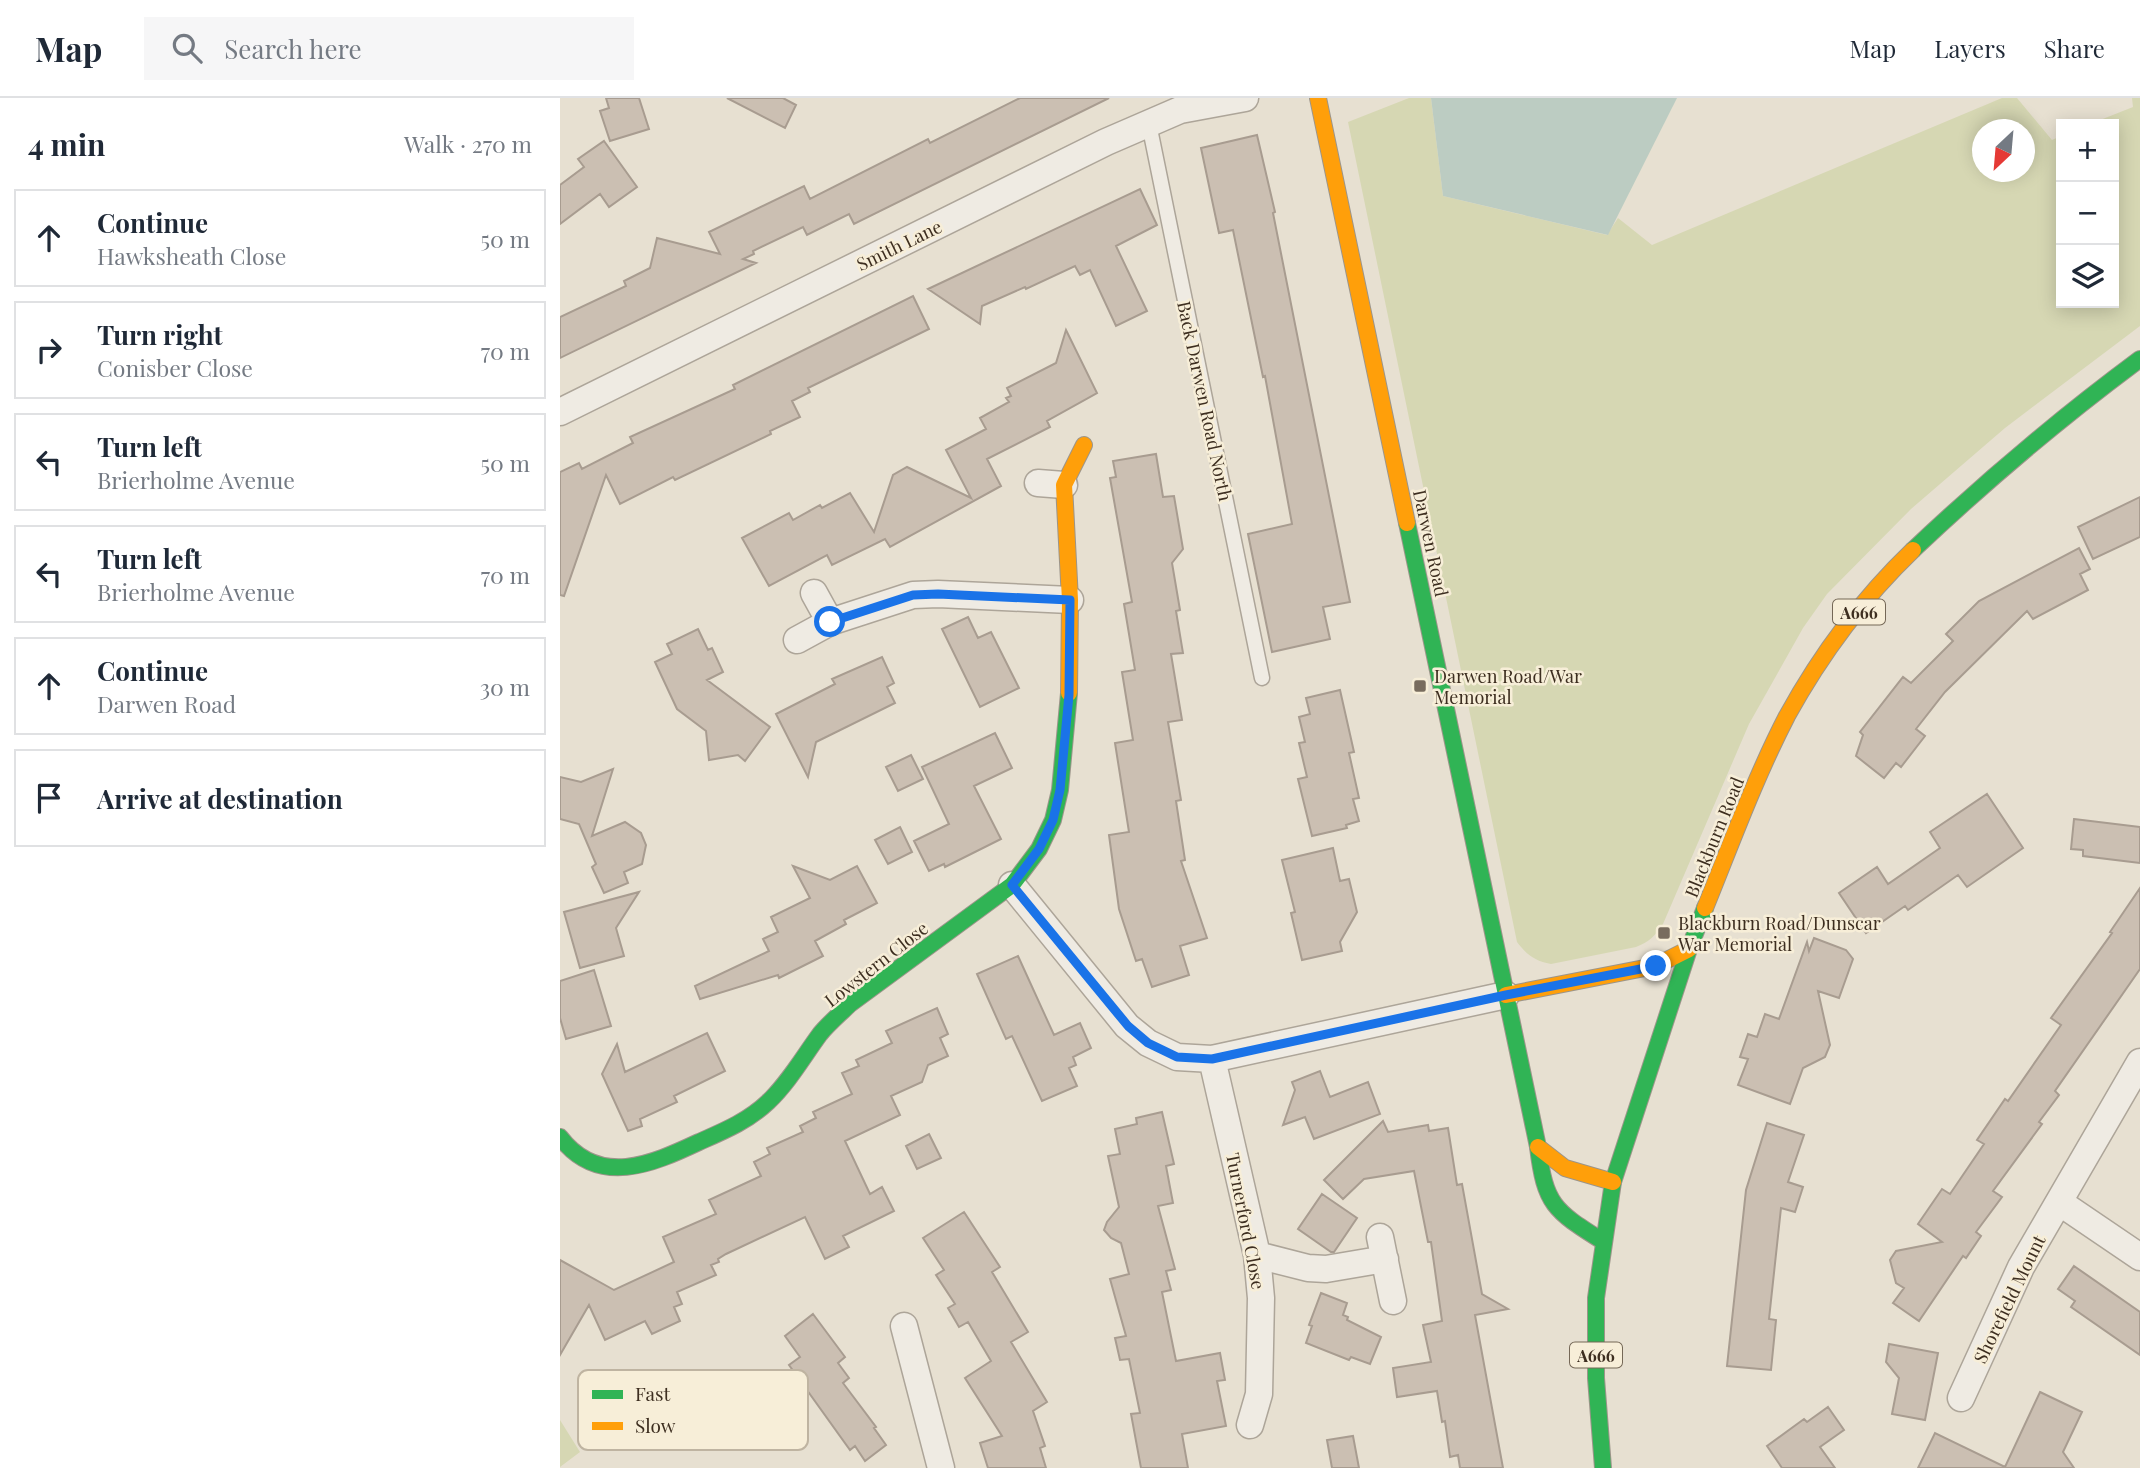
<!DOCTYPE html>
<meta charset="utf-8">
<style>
:root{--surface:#fff;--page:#f6f6f7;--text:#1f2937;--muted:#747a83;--line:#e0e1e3}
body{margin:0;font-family:"Playfair Display",serif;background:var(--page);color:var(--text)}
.controls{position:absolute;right:21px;top:21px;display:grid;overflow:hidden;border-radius:0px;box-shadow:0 4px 18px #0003}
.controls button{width:63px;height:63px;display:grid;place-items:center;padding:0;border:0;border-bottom:2px solid var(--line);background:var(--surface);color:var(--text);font:35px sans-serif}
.compass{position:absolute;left:1412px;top:21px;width:63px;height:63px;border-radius:50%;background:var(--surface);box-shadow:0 4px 18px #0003;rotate:206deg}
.stop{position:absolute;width:21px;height:21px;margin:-16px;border:5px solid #1a73e8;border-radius:50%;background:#fff}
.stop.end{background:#1a73e8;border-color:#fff;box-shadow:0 2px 7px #0008}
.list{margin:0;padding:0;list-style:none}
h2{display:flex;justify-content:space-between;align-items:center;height:91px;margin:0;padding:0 28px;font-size:30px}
h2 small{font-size:23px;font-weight:400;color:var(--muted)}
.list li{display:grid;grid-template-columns:46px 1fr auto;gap:21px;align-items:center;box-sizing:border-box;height:98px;margin:0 14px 14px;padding:0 14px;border:2px solid var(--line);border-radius:0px}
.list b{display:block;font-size:26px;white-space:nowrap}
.list p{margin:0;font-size:23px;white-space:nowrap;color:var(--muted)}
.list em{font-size:23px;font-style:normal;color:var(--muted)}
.icon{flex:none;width:38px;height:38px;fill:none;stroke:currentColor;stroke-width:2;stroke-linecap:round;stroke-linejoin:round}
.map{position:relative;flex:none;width:1580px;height:1370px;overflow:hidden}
header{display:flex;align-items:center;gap:42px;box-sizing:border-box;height:98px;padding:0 35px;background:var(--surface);border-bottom:2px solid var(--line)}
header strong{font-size:33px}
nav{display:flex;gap:38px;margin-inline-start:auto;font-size:24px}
.search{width:490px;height:63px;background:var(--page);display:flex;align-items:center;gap:18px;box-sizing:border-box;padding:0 24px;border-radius:0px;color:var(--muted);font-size:26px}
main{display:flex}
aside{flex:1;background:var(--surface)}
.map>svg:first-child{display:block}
.green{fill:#d6d7b3;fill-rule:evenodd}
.water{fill:#bcccc2}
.building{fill:#cbbfb2;stroke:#a89c90;stroke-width:2}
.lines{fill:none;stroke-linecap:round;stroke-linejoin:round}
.lane-casing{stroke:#ada599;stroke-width:17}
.street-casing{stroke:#ada599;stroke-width:29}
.fast-casing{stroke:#9c958a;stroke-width:18}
.slow-casing{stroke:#9c958a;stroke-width:18}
.lane{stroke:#efebe3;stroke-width:14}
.street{stroke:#efebe3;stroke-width:26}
.fast{stroke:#30b455;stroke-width:16}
.slow{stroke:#ff9f0a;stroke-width:16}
.route{stroke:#1a73e8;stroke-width:9}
.poi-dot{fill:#786c5e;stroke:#f7eed8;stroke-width:2.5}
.labels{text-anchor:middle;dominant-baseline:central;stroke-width:5;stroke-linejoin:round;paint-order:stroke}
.shield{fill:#f7eed8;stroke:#756857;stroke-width:2}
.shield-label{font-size:16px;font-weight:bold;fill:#3d2e20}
.street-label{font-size:18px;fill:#3d2e20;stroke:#f7eed8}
.poi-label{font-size:18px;fill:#3d2e20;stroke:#f7eed8;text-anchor:start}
.key{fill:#f7eed8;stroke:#bfb4a1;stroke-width:2}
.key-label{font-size:19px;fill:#3d2e20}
</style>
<header>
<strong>Map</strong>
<div class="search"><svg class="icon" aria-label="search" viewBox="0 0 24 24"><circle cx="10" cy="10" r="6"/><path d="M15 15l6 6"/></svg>Search here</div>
<nav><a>Map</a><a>Layers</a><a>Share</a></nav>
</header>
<main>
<aside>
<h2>4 min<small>Walk · 270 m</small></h2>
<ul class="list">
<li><svg class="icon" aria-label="ahead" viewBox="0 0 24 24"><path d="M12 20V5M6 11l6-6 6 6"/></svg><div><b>Continue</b><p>Hawksheath Close</p></div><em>50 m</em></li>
<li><svg class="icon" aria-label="right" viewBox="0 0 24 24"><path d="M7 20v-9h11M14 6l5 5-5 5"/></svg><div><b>Turn right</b><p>Conisber Close</p></div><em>70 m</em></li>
<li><svg class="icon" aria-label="left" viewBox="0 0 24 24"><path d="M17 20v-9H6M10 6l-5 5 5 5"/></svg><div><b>Turn left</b><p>Brierholme Avenue</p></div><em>50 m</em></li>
<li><svg class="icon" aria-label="left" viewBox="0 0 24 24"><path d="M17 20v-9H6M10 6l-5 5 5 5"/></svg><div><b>Turn left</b><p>Brierholme Avenue</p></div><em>70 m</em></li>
<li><svg class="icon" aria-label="ahead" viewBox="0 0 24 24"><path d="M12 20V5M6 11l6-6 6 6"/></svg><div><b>Continue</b><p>Darwen Road</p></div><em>30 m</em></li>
<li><svg class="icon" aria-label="arrive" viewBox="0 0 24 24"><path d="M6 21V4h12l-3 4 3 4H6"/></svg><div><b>Arrive at destination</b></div></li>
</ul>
</aside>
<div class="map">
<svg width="1580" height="1370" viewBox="0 0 1580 1370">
<rect width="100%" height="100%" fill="#e7e0d1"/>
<!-- green -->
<path class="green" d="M849,0h22l12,98 164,39 11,-17 34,27 350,-147h15l35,42 9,-4v167h53v-179h-24l43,-17 -1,-9h8v228l-135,102 -94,81 -84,85 -24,34 -54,96 -86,200c-8,12 -14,18 -27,23l-85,17c-16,-3 -24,-9 -34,-22l-169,-820zM1422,32h42v42h-42z
M0,1322l20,32 -20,15z"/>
<!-- water -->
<path class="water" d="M871,0h246l-69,137 -165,-39z"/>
<!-- building -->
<path class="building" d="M46,0h33l10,31 -39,12 -10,-30 9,-3z
M167,0h56l13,7 -11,23z
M460,0h89l-255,126 -5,-10 -42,21 -4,-8 -50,24 1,3 -11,5 13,4 -196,95v-41l66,-31 -2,-5 26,-13 7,-30 63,16 -11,-22 95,-46 6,13 118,-60 2,4z
M697,37l18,77 -2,1 77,389 -27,5 7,32 -58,13 -24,-118 44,-10 -27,-148 -2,1 -30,-147 -14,3 -18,-85z
M44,43l33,46 -28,20 -9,-13 -40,30v-39l24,-18 -6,-8z
M580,91l17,36 -41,21 31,65 -31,15 -26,-56 -10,5 -5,-9 -49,23 -1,-2 -43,19 -2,18 -52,-35z
M353,198l16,33 -121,59 2,4 -18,9 8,16 -30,14 1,3 -96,46 -2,-3 -53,27 -14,-29 -42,121 -4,-1v-123l19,-9 3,6 51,-26 -3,-6 105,-48 -2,-4z
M506,232l31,63 -50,28 3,6 -63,32 14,27 -111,61 -5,-8 -53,26 -5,-10 -58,31 -27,-48 47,-25 4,7 27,-15 2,3 28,-15 24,39 19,-57 14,-8 64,31 -25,-48 40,-21 -6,-11 29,-16 -3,-4 5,-2 -4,-8 49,-25z
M596,356l7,43 11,-1 9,53 -11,14 8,47 -4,1 7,42 -12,1 11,66 -14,2 13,78 -5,1 9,59 -4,1 26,77 -27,8 9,29 -37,12 -10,-28 -6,2 -17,-52 -10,-74 20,-3 -14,-89 18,-3 -11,-68 13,-2 -11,-66 8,-2 -22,-124 6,-1 -3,-16z
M1580,399v40l-47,22 -15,-32z
M1519,450l11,21 -10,5 8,16 -55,29 -6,-8 -82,81 -29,37 9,7 -24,31 -5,-4 -12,15 -28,-22 7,-21 -3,-3 43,-55 8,6 42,-42 -7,-7 33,-33z
M408,519l10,21 13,-6 28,56 -39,19 -38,-78z
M138,531l10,21 4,-2 11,24 -16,8 63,47 -25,34 -7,-6 -29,5 -3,-29 -29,-22 -22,-47 17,-8 -5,-10z
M322,559l12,26 -7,4 8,16 -79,39 -8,35 -32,-63 59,-30 -3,-5z
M780,592l14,62 -5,1 10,45 -6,1 6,22 -13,4 1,3 -35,8 -14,-57 9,-2 -8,-34 6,-1 -6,-25 11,-3 -4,-16z
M435,635l17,35 -38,18 27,53 -56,28 -1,-3 -15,7 -15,-30 35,-17 -27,-57z
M351,657l12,24 -25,12 -12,-24z
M53,671l-21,67 33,-14 16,11 5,12 -4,19 -18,8 4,11 -24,10 -12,-26 4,-3 -17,-40 -19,-5v-42l21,5z
M1427,696l36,54 -56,39 -9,-12 -50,35 -3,-4 -39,27 -27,-40 38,-26 11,17 52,-36 -10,-16z
M1514,721l66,8v36l-57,-7v-6l-12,-1z
M340,729l12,25 -24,12 -13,-24z
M773,750l7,33 9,-2 8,33 -17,30 2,9 -40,9 -11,-47 4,-1 -13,-52z
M233,768l37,14 27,-14 20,37 -33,17 2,4 -31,17 8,15 -44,22 -1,-3 -78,24 -5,-13 74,-35 -6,-12 15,-7 -7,-15 39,-19z
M1580,790v81l-85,122 4,4 -20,27 3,2 -49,67 9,6 -26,35 5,4 -15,22 -3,-2 -44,65 -26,-18 11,-15 -8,-5 -6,-23 6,-9 46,-9 -24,-18 24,-35 8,5 34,-50 -7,-4 28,-41 3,2 53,-76 -10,-7 61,-85 -2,-1z
M79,794l-23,36 8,28 -44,12 -16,-56z
M1254,840l32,12 7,9 -14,39 -21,-7 12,54 -5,12 -22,11 -13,36 -52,-19 10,-26 -8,-2 8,-23 9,3 8,-23 14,5 28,-77 2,9z
M458,858l36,79 26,-12 11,25 -18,9 3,8 -7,3 8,18 -35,15 -30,-65 -6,3 -29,-65z
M34,872l17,56 -45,13 -6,-21v-37z
M377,910l11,26 -8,4 8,18 -20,9 -6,17 -31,14 9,19 -55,26 25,53 12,-7 12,24 -51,25 6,11 -24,12 -20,-42 -79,37 -8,5 1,3 -8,3 5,10 -39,17 5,12 -8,3 6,14 -28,13 -7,-13 -40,19 -16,-35 -29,50v-95l54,30 60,-28 -11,-25 53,-23 -7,-14 52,-24 -7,-14 16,-8 -3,-6 36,-16 -3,-6 16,-8 -3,-6 39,-18 -10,-21 17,-7 -3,-6 36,-17 -6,-12z
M147,935l18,38 -51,25 3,6 -37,17 2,7 -14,5 -26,-57 15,-30 8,28z
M760,973l10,26 38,-15 12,32 -66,25 -9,-22 -22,8 12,-35 -3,-8z
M602,1014l12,52 -8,2 7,37 -15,3 17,63 -9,2 5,19 -9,2 14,69 44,-8 5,27 -8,1 9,45 -44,8 6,34h-47l-10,-54 9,-1 -11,-54 -9,1 -5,-22 11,-2 -16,-57 19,-5 -8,-31 -10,-5 -7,-8 3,-8 12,-15 -11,-51 12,-2 -5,-25 22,-5 -1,-6z
M823,1023l5,11 40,-7 1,6 19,-3 9,57 5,-1 20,110 26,15 -33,6 28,153h-43l-2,-13 -8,2 -5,-36 -3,1 -5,-31 -40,6 -4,-29 38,-6 -8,-37 19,-4 -11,-79h-3l-14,-71 -50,8 -21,20 -19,-19z
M1207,1025l37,12 -16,47 15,5 -8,25 -14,-4 -12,111 7,1 -5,50 -44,-4 19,-176z
M369,1036l12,24 -24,11 -11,-23z
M762,1096l35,24 -23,34h-3l-33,-23z
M404,1114l36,55 -8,5 36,60 -17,10 36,60 -14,9 12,35 -5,2 6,20h-58l-8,-25 22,-7 -37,-58 26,-17 -23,-39 -9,5 -11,-19 7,-4 -19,-29 8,-5 -21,-32z
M1514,1168l66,46v43l-69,-48 4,-6 -17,-12z
M761,1195l26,10 -4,12 5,2 -1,3 34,17 -11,27 -19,-7 -2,3 -43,-17 6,-17 -3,-1z
M253,1216l32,43 -7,6 11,15 -6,5 33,44 -2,1 12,17 -21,16 -10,-15 -5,4 -61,-85 11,-8 -15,-21z
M1329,1246l49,9 -13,67 -33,-6 7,-36 -13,-16z
M1480,1294l42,20 -19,40 11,16h-156l17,-35 70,34z
M1268,1309l16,23 -24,17 15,21h-53l-15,-22 37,-27 3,3z
M793,1338l6,32h-27l-5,-28z"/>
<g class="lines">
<defs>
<path id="lane" d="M589,26l113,554"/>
<path id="street" d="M0,314l546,-270 74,-32 65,-12
M478,385l26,2
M254,495l16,29
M237,542l33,-18 83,-27 25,-1 132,6
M452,787l115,141 21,17 29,14 35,2 294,-64
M652,961l45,196 4,43 -2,96 -9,31
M1499,1104l81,55
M820,1139l13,64
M697,1157l51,13 18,1 59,-10
M344,1228l37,142
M1401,1300l60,-131 119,-205"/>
<path id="fast" d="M847,425l131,624c7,59 17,64 66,95
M1353,452c73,-69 146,-131 227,-191
M0,1039c39,51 92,27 139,5 25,-11 49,-21 69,-40 21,-20 35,-45 52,-68 9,-11 20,-20 30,-30l162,-119 27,-36 14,-29 7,-30 9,-97
M1043,1370l-7,-90v-80l17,-116 76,-233 16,-41"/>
<path id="slow" d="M758,0l89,425
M509,595l1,-93 -6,-115 20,-40
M1145,810c26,-64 50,-130 82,-192 33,-60 77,-119 126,-166
M946,897l149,-29 34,-17
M978,1049l27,21 48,14"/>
</defs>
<!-- lane casing -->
<use href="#lane" class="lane-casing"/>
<!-- street casing -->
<use href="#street" class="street-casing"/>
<!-- fast casing -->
<use href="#fast" class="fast-casing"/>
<!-- slow casing -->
<use href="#slow" class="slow-casing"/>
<!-- lane -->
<use href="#lane" class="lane"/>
<!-- street -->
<use href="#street" class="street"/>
<!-- fast -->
<use href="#fast" class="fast"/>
<!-- slow -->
<use href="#slow" class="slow"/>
</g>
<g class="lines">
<!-- route -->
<path class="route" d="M270,524l83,-27 25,-1 132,6 -1,95 -9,95 -7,30 -14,29 -27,36 116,141 20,17 29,14 35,2 294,-64 150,-29"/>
</g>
<!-- markers -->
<g class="poi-dot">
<rect x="853" y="581" width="14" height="14" rx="3.5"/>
<rect x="1097" y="828" width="14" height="14" rx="3.5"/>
</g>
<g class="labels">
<!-- shield labels -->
<g class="shield">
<rect x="1273" y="501.5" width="52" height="25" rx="5"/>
<rect x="1010" y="1244.5" width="52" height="25" rx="5"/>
</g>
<g class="shield-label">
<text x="1299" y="514">A666</text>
<text x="1036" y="1257">A666</text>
</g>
<!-- street labels -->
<g class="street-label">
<text transform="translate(339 147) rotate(-26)">Smith Lane</text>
<text transform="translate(645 303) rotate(78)">Back Darwen Road North</text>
<text transform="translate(871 445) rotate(78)">Darwen Road</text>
<text transform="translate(1154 739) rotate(-68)">Blackburn Road</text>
<text transform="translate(316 866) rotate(-38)">Lowstern Close</text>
<text transform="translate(686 1123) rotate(79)">Turnerford Close</text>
<text transform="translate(1449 1201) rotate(-64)">Shorefield Mount</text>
</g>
<!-- poi labels -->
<g class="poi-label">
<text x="874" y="578">Darwen Road/War<tspan x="874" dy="21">Memorial</tspan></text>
<text x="1118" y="825">Blackburn Road/Dunscar<tspan x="1118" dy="21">War Memorial</tspan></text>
</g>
</g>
<!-- legend -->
<rect x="18" y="1272" width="230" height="80" rx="10" class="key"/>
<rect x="32" y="1292" width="31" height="9" fill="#30b455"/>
<rect x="32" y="1324" width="31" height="8" fill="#ff9f0a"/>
<g class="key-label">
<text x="75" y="1303">Fast</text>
<text x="75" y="1335">Slow</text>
</g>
</svg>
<div class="controls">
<button>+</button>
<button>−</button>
<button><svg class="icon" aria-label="layers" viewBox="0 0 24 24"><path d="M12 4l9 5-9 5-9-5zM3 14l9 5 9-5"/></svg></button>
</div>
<svg class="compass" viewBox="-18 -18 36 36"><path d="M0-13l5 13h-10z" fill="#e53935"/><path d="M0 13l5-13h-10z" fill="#747a83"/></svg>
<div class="stop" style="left:270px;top:524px"></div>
<div class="stop end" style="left:1096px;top:868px"></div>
</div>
</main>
